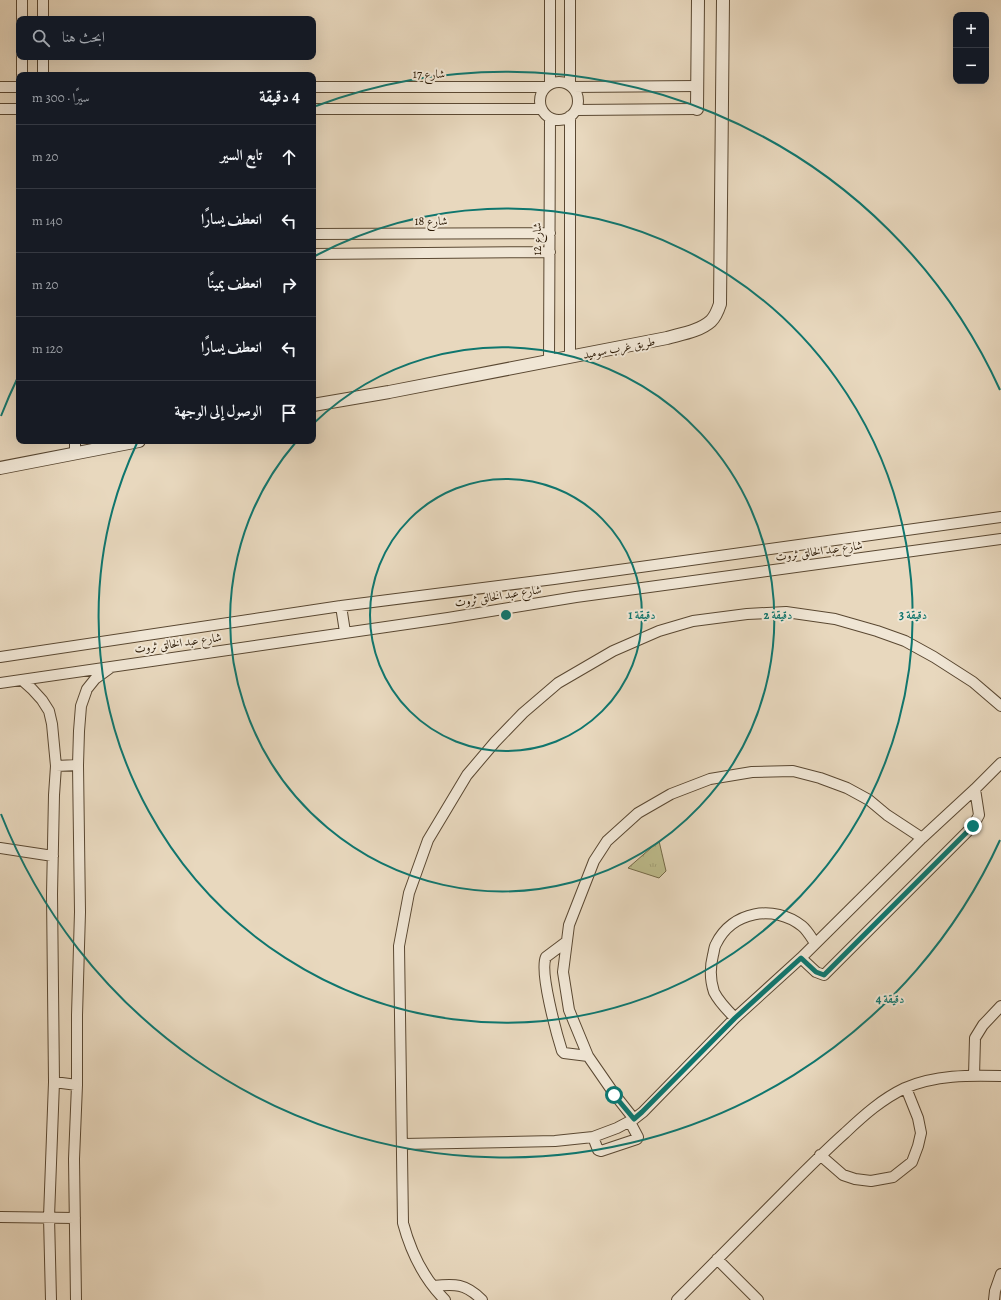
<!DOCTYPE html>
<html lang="ar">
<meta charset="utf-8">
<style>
:root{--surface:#171b24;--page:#242831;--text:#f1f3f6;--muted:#9ea1a6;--line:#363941}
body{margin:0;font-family:Alegreya,Amiri,serif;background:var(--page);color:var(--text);direction:rtl}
.controls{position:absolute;right:12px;top:12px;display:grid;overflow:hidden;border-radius:8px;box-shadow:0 4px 16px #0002}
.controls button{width:36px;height:36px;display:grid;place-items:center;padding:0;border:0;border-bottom:1px solid var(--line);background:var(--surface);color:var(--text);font:20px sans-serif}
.stop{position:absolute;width:12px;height:12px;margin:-9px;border:3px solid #0f766e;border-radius:50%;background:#fff}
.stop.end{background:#0f766e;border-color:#fff;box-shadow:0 1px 4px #0008}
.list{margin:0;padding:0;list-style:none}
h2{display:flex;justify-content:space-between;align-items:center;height:52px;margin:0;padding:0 16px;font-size:17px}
h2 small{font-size:13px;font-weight:400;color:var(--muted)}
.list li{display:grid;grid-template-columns:26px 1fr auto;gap:12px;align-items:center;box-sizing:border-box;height:64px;padding:0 16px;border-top:1px solid var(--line)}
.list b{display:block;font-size:15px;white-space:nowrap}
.list em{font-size:13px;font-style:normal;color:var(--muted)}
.icon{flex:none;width:22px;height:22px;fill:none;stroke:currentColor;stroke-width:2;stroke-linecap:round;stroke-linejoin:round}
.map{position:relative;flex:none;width:1001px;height:1300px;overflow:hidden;direction:ltr}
.search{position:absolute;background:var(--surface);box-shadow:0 4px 16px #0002;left:16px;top:16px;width:300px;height:44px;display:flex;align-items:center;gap:10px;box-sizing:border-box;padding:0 14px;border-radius:8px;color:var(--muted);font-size:15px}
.panel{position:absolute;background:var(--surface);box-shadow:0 4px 16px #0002;left:16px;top:72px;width:300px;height:372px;border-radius:8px;direction:rtl}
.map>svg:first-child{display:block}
.grass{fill:url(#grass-tufts);stroke:#746a48}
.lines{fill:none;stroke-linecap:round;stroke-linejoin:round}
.minor-casing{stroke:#5a4832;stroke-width:12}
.tertiary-casing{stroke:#5a4832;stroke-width:14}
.minor{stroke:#f0e6d5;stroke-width:10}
.tertiary{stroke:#f0e6d5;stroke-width:12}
.route{stroke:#0f766e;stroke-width:5}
.ring{fill:none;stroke:#0f766e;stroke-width:2}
.labels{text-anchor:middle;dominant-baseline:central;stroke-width:4;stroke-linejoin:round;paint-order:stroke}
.street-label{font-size:12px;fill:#2a1804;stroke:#f0e6d5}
.centre{fill:#0f766e;stroke:#f0e6d5;stroke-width:2}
.ring-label{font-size:12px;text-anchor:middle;font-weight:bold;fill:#0f766e;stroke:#f0e6d5;stroke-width:4;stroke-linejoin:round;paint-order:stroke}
</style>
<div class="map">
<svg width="1001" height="1300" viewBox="0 0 1001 1300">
<defs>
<pattern id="grass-tufts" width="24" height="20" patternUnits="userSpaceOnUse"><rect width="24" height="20" fill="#bdbc8c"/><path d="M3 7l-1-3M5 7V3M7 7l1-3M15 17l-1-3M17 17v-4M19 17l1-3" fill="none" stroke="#a3a177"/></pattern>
</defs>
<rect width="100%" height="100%" fill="#e8d8be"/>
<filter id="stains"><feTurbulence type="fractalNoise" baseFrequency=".005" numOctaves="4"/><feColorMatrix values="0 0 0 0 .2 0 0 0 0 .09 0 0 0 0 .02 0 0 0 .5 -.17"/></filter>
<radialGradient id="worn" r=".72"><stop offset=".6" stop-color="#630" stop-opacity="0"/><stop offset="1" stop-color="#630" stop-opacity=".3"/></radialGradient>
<!-- grass -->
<path class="grass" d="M659,841l7,30 -7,7 -31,-10z"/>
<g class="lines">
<defs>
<path id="minor" d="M22,19v-19
M43,19v-19
M22,75v-18
M43,75v-18
M540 101a19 19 0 1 1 38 0a19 19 0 1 1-38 0Z
M550,83v-83
M570,85v-85
M0,87h19
M313,87h232
M572,87l125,-1
M0,109h19
M313,109h228
M576,110l121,-1
M313,234l237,-1
M313,254l237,-2
M570,357v-241
M549,360l1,-242
M75,441v12
M341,606l4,26
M0,657l341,-51 213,-27 447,-62
M22,680l10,9 10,11 7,11 3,13 4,42 -2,29 -2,99 2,188 -5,135 2,83
M0,683l448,-65 128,-21 425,-58
M56,766l22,-1
M0,848l53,8
M566,942l-20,15c-7,14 11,78 16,94l2,2 24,3
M801,958l15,14 8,3 149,-149 6,-11 -4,-26
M735,1018c-8,-8 -16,-16 -21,-26 -4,-12 -4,-25 -1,-37 1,-3 1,-8 3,-11 16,-33 58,-40 86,-18 5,4 9,11 13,17
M974,1076l1,-38 8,-13 18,-19
M54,1082l23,3
M634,1119l-19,-24 -27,-39 -19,-46 -6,-38 6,-47 25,-64 13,-20 31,-28 33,-19 39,-15 42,-7 41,-1 27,7 27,10 22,12 18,15 35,23
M593,1137l5,13 3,1 36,-12 1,-2 -8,-15
M403,1144l152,-3 38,-4 24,-9 17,-9 9,-7 92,-94 66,-60 121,-120 53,-49 26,-26
M820,1155l23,20 12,4 16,2 22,-4 19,-15 6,-16 3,-13 -3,-15 -12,-30
M0,1217l75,1
M717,1259l41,41
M433,1286c22,-2 32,-3 49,14
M76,1300l-2,-141 3,-74v-70l3,-103 -2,-147 1,-34 2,-25 6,-17 8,-10 15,-11
M445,1300c-22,-22 -34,-47 -42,-77l-4,-277 10,-53 19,-53 39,-65 28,-33 28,-29 35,-30 55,-32 46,-20 34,-10 54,-7 39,-2 49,7 42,12 28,10 29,16 39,25 28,24
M677,1300c39,-39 78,-79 117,-118 17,-17 33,-33 51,-49 19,-18 37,-34 60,-45 30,-13 64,-13 96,-12
M994,1300l1,-9 6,-17"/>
<path id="tertiary" d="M697,109l1,-109
M313,405l76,-13 278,-54c14,-4 33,-7 44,-17 5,-5 7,-11 9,-17l3,-304
M0,468l139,-27"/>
</defs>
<!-- minor casing -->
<use href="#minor" class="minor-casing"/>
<!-- tertiary casing -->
<use href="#tertiary" class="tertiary-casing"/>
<!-- minor -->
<use href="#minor" class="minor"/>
<!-- tertiary -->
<use href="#tertiary" class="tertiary"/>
</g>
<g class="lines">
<!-- route -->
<path class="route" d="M614,1095l20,24 8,-7 93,-94 66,-60 15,14 8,3 149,-149"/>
</g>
<!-- distance rings -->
<g class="ring">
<circle cx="506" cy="615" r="136"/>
<path d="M314 423A272 272 0 1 1 296 442"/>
<path d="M315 256A407 407 0 1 1 137 443"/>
<path d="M1000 840A543 543 0 0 1 1 814M1 416A543 543 0 0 1 18 377M316 106A543 543 0 0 1 1000 390"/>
</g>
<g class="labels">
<!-- street labels -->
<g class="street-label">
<text x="429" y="74">شارع 17</text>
<text x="431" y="221">شارع 18</text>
<text transform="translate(537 239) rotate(-90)">شارع 12</text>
<text transform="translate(619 348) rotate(-11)">طريق غرب سوميد</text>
<text transform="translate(819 551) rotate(-8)">شارع عبد الخالق ثروت</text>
<text transform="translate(498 596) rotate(-9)">شارع عبد الخالق ثروت</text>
<text transform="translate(178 643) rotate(-8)">شارع عبد الخالق ثروت</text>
</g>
</g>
<circle cx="506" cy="615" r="6" class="centre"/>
<g class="ring-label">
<text x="642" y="619">1 دقيقة</text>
<text x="778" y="619">2 دقيقة</text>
<text x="913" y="619">3 دقيقة</text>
<text x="890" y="1003">4 دقيقة</text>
</g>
<rect width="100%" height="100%" filter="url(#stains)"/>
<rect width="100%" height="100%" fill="url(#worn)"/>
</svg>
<div class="controls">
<button>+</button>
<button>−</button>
</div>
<div class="stop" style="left:614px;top:1095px"></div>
<div class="stop end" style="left:973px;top:826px"></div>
<div class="search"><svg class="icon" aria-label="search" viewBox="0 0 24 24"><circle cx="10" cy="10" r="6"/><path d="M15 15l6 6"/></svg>ابحث هنا</div>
<section class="panel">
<h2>4 دقيقة<small>سيرًا · 300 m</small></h2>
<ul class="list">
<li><svg class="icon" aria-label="ahead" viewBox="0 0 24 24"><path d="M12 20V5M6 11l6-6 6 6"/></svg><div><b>تابع السير</b></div><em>20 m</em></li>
<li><svg class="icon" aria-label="left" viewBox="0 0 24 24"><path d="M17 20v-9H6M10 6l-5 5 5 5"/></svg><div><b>انعطف يسارًا</b></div><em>140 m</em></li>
<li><svg class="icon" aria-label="right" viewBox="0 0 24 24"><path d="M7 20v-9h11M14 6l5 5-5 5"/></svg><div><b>انعطف يمينًا</b></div><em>20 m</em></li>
<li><svg class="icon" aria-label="left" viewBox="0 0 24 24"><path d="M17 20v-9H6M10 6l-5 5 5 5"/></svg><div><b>انعطف يسارًا</b></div><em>120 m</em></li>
<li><svg class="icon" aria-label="arrive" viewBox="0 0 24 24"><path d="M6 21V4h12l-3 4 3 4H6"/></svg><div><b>الوصول إلى الوجهة</b></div></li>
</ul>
</section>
</div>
